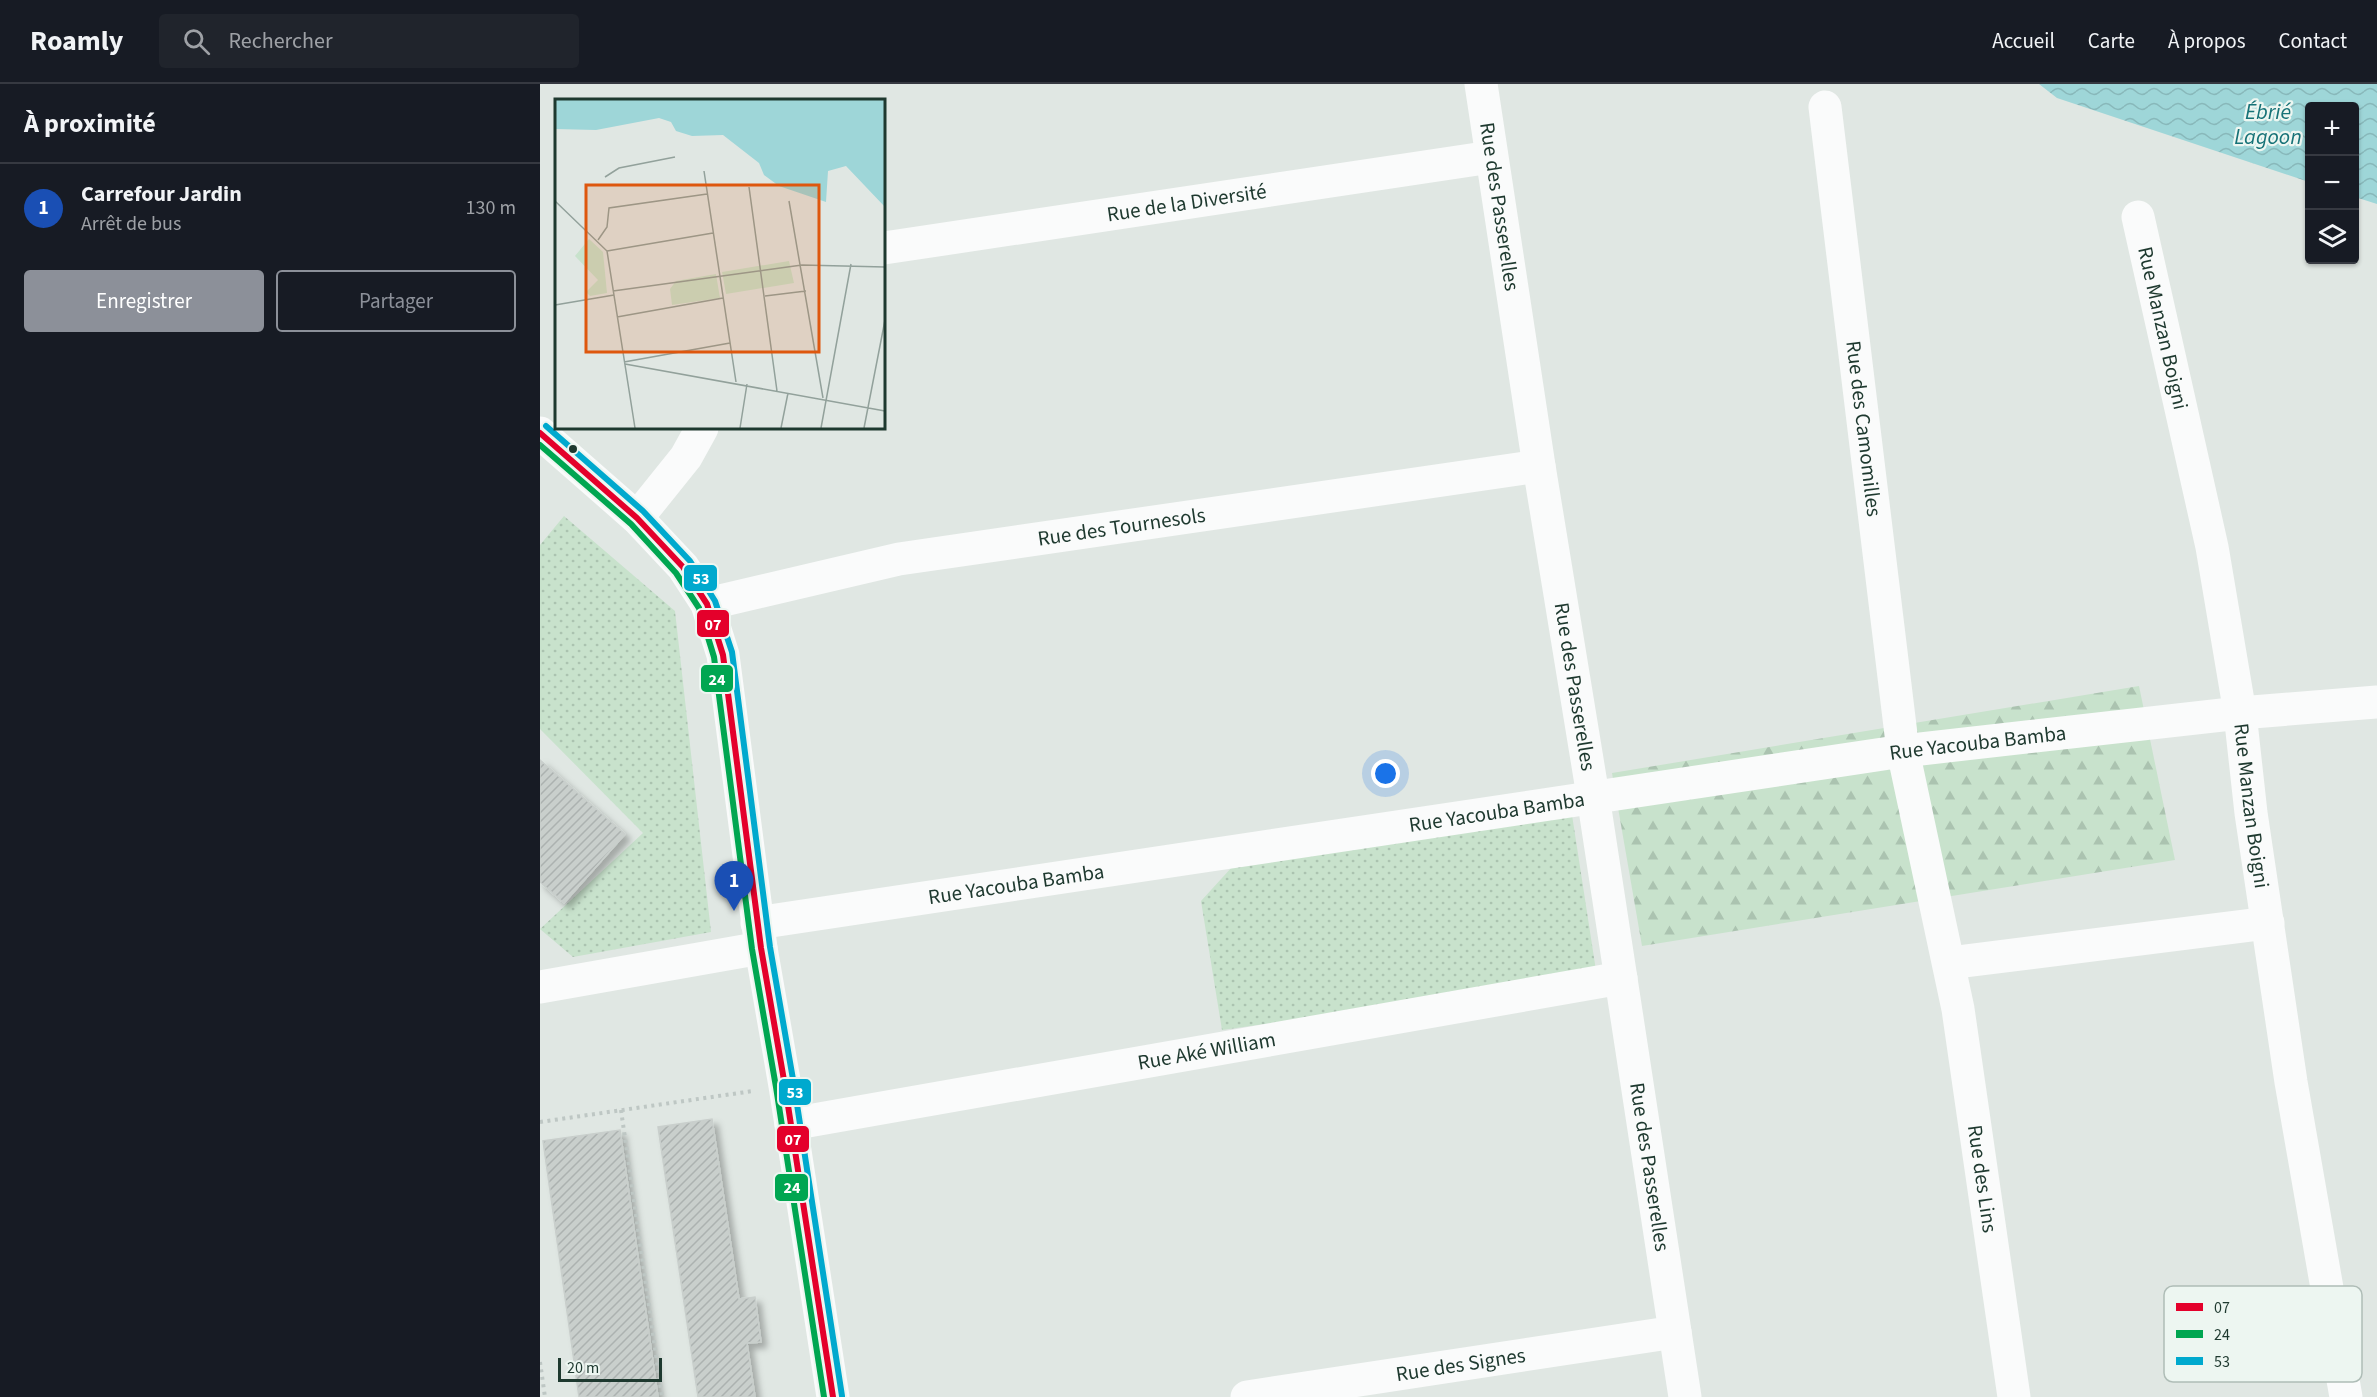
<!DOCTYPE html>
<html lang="fr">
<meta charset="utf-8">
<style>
:root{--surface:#171b24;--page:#20242c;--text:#f1f3f6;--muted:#9ea1a6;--line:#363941;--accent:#8c9099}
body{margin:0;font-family:"Source Sans 3",sans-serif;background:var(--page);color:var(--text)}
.controls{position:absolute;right:18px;top:18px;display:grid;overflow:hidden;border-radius:6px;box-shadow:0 2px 4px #0004}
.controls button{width:54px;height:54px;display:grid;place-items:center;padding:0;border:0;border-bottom:2px solid var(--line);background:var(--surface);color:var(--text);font:30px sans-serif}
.scale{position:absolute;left:18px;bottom:15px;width:104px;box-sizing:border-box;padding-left:6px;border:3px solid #1e392f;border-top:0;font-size:16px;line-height:21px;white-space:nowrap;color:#1e392f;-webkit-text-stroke:4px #edf6f1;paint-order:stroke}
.you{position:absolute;left:846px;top:690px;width:21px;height:21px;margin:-15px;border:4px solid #fff;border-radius:50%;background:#1a73e8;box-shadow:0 0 0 9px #1a73e833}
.badge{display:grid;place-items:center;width:39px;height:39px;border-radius:50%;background:var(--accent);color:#fff;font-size:20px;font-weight:700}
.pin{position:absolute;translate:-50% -50px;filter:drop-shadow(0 2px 3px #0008)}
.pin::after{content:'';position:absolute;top:32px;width:21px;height:18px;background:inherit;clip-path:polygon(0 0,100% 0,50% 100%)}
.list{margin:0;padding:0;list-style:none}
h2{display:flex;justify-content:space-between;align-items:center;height:78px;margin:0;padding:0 24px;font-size:26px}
h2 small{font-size:20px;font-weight:400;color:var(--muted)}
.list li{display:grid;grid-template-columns:39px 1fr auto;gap:18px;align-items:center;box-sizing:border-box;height:90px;padding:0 24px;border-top:2px solid var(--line)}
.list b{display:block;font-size:22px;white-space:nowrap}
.list p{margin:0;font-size:20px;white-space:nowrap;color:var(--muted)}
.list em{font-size:20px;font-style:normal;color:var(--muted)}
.actions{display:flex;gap:12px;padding:18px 24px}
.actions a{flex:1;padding:14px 0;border:2px solid var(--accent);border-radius:6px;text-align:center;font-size:21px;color:var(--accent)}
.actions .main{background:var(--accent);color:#fff}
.icon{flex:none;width:33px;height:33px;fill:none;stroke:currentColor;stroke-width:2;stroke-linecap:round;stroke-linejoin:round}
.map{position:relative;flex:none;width:1837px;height:1313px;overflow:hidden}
header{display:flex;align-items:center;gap:36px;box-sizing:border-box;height:84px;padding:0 30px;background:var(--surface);border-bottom:2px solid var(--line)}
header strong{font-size:28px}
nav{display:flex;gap:33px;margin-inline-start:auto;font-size:21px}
.search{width:420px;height:54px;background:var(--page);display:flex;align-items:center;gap:15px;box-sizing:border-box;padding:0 21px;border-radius:6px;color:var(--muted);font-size:22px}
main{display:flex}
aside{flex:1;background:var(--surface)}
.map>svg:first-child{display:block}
.grass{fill:url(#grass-dots)}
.forest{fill:url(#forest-firs)}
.water{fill:url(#water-waves)}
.building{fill:url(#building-hatch);stroke:#c9cfcc;stroke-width:1.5;filter:url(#shadow)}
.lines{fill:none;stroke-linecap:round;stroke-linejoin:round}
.path{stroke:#bec7c4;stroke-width:4;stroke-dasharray:3 4.5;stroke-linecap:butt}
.minor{stroke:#fafbfb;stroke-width:33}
.tertiary{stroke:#fafbfb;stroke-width:33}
.bus-1-casing{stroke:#edf6f1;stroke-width:10}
.bus-2-casing{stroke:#edf6f1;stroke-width:10}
.bus-3-casing{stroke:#edf6f1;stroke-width:10}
.bus-1{stroke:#e4002b;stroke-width:6}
.bus-2{stroke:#00a651;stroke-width:6}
.bus-3{stroke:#00a9ce;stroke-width:6}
.bus-dot{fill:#1e392f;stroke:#edf6f1;stroke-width:2}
.labels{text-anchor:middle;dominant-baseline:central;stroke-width:4.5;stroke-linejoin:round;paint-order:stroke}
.street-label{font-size:21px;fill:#1e392f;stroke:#edf6f1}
.water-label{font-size:22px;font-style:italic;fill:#167277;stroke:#edf6f1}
.inset-road{fill:none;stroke:#92a19b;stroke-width:1.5}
.view{fill:#de570e;fill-opacity:0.15;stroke:#de570e;stroke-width:3}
.inset-edge{fill:none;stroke:#1e392f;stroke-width:3}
.key{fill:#edf6f1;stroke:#afbdb7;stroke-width:1.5}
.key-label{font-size:16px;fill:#1e392f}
.line-badge{stroke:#edf6f1;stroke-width:2}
.badge-label{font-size:16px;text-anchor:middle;font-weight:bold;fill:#fff}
</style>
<header>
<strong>Roamly</strong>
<div class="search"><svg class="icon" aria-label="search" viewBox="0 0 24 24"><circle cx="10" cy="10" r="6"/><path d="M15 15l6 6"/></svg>Rechercher</div>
<nav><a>Accueil</a><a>Carte</a><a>À propos</a><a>Contact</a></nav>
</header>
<main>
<aside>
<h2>À proximité<small></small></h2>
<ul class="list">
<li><span class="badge" style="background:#1a4fb4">1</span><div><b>Carrefour Jardin</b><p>Arrêt de bus</p></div><em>130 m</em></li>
</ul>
<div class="actions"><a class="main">Enregistrer</a><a>Partager</a></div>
</aside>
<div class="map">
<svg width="1837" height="1313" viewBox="0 0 1837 1313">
<defs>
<pattern id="grass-dots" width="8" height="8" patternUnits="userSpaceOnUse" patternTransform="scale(1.5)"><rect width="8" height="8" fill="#c8e2cc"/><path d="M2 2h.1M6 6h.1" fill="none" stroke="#abc3b0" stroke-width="1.8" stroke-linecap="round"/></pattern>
<pattern id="forest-firs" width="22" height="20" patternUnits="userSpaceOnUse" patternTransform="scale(1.5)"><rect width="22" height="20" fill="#c8e2cc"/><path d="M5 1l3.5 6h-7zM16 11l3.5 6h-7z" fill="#abc3b0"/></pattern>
<pattern id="water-waves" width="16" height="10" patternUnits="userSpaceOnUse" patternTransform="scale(1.5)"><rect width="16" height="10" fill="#9ed6d8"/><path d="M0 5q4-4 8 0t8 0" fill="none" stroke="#88b8ba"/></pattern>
<pattern id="building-hatch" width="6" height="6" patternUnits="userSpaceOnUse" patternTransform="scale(1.5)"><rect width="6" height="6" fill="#c9cfcc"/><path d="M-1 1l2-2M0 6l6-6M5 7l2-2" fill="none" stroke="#acb2b0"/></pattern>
<filter id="shadow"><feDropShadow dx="5.5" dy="5.5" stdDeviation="3" flood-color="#0004"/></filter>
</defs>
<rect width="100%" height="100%" fill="#e0e7e3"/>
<!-- grass -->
<path class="grass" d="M24,432l111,95 36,321 -138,25 -33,-28 103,-96 -103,-104v-184z
M1028,705l29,188 -375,53 -21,-129 52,-57z"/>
<!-- forest -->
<path class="forest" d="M1599,602l36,174 -533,86 -30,-173z"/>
<!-- water -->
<path class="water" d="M1499,0h338v120l-22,-7 -1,-91h-44l-1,76 -252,-84z"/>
<!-- building -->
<path class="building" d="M0,676l85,74 -61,69 -24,-21z
M172,1035l27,180 16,-2 6,45 -14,1 8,54h-57l-40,-270z
M80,1046l38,267h-79l-36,-256z"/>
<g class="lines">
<!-- path -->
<path class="path" d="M81,1026l41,287
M0,1038l213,-31
M0,1278l5,35"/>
<!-- minor -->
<g class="minor">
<path id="s1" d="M941,0l58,382 54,330 92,601"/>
<path id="s2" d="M1285,23l78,644 55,258 56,388"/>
<path id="s3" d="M1598,133l74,330 28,166 11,100 40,269 55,315"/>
<path id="s4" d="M344,164l607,-91"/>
<path d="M97,434l49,-61 16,-29"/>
<path id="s5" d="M167,520l192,-45 640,-93"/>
<path id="s6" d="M217,839l1146,-172 337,-38 137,-11"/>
<path d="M1409,879l319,-40"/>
<path d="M0,903l221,-39"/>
<path id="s7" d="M251,1040l830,-146"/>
<path id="s8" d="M707,1313l428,-65"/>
</g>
<!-- tertiary -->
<path class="tertiary" d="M0,349l97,85 46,49 24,37 16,51 38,293 24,138 48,311"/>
<defs>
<path id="bus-1" d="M0,349l97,85 46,49 24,37 16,51 38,293 24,138 48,311"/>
<path id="bus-2" d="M0,361l91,79 45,49 23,35 15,49 38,292 24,138 48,310"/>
<path id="bus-3" d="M6,342l97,85 47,50 25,40 17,51 38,295 24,138 48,311"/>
</defs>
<!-- bus-1 casing -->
<use href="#bus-1" class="bus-1-casing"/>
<!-- bus-2 casing -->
<use href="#bus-2" class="bus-2-casing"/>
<!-- bus-3 casing -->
<use href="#bus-3" class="bus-3-casing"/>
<!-- bus-1 -->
<use href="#bus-1" class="bus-1"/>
<!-- bus-2 -->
<use href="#bus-2" class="bus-2"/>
<!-- bus-3 -->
<use href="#bus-3" class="bus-3"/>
</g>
<!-- markers -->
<circle class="bus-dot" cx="33" cy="365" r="5"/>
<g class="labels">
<!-- street labels -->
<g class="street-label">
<text stroke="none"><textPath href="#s4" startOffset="306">Rue de la Diversité</textPath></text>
<text stroke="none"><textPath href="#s1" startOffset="124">Rue des Passerelles</textPath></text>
<text stroke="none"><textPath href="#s3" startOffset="114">Rue Manzan Boigni</textPath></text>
<text stroke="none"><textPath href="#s2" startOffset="324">Rue des Camomilles</textPath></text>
<text stroke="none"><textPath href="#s5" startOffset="422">Rue des Tournesols</textPath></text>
<text stroke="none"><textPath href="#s1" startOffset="610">Rue des Passerelles</textPath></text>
<text stroke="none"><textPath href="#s6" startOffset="1234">Rue Yacouba Bamba</textPath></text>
<text stroke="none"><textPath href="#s3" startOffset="600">Rue Manzan Boigni</textPath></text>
<text stroke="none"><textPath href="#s6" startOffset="748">Rue Yacouba Bamba</textPath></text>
<text stroke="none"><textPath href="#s6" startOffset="262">Rue Yacouba Bamba</textPath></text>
<text stroke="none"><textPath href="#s7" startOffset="422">Rue Aké William</textPath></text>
<text stroke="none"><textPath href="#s1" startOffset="1096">Rue des Passerelles</textPath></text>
<text stroke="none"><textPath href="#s2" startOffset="1084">Rue des Lins</textPath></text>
<text stroke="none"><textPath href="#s8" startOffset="216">Rue des Signes</textPath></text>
</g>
<!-- water labels -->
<g class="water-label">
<text x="1728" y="28">Ébrié<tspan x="1728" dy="25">Lagoon</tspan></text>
</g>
</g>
<!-- overview -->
<g transform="translate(15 15)">
<rect width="330" height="330" fill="#e0e7e3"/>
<path d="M34,140l14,13 4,41 -17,3 -4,-4 12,-12 -23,-24zM161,175l4,24 -48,7 -2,-16 6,-8z" fill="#c8e2cc"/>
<path d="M234,162l5,22 -68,11 -4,-22z" fill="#c8e2cc"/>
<path d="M0,1h330v107l-39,-41 -18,5 -2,31 -47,-16 -15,-11 -5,-12 -36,-28 -31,1 -16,-5 -5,-9 -12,-4 -63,12 -41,-1z" fill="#9ed6d8"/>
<path class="inset-road" d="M149,72l32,211M50,78l14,-9 56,-11M194,88l28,204M0,102l52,50 28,177M234,102l34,197M43,141l9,-13 2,-19 98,-14M52,152l106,-18M58,192l189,-26 83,2M210,197l41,-5M0,206l59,-10M62,218l106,-19M69,263l106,-19M70,265l260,47M185,329l7,-44M226,329l7,-35M266,329l30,-164M309,329l21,-108"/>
<path class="view" d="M31,86h233v167h-233z"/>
<rect width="330" height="330" class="inset-edge"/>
</g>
<!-- legend -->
<rect x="1624" y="1202" width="198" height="96" rx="9" class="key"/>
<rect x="1636" y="1219" width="27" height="8" fill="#e4002b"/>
<rect x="1636" y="1246" width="27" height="8" fill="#00a651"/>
<rect x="1636" y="1273" width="27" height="8" fill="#00a9ce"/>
<g class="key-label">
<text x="1674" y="1229">07</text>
<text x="1674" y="1256">24</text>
<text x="1674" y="1283">53</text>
</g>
<g class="line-badge">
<rect x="143" y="480" width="35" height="28" rx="6" fill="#00a9ce"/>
<rect x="156" y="525" width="34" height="29" rx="6" fill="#e4002b"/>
<rect x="160" y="580" width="34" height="29" rx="6" fill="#00a651"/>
<rect x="238" y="994" width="34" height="28" rx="6" fill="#00a9ce"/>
<rect x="236" y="1041" width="34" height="28" rx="6" fill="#e4002b"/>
<rect x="234" y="1089" width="35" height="29" rx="6" fill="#00a651"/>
</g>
<g class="badge-label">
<text x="161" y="500">53</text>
<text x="173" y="546">07</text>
<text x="177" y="601">24</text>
<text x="255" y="1014">53</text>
<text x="253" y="1061">07</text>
<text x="252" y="1109">24</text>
</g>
</svg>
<div class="controls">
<button>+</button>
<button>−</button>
<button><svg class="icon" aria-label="layers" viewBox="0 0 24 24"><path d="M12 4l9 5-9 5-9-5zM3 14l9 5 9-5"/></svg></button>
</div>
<div class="scale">20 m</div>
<div class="you"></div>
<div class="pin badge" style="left:194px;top:827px;background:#1a4fb4">1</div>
</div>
</main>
